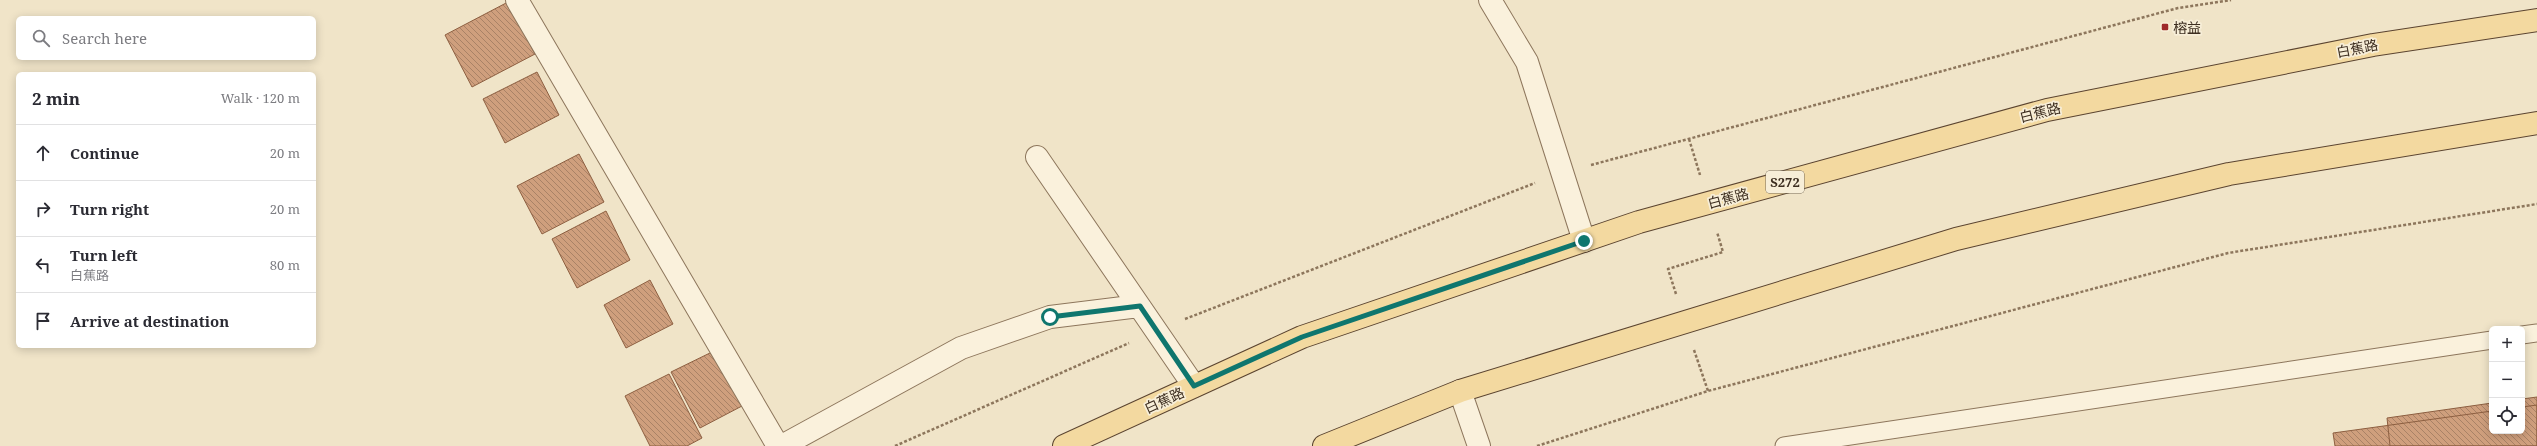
<!DOCTYPE html>
<meta charset="utf-8">
<style>
:root{--surface:#fff;--page:#f2f2f3;--text:#2b2b33;--muted:#7c7c81;--line:#e1e1e2}
body{margin:0;font-family:"Noto Serif","Noto Sans SC",serif;background:var(--page);color:var(--text)}
.controls{position:absolute;right:12px;bottom:12px;display:grid;overflow:hidden;border-radius:6px;box-shadow:0 2px 10px #0003}
.controls button{width:36px;height:36px;display:grid;place-items:center;padding:0;border:0;border-bottom:1px solid var(--line);background:var(--surface);color:var(--text);font:20px sans-serif}
.stop{position:absolute;width:12px;height:12px;margin:-9px;border:3px solid #0f766e;border-radius:50%;background:#fff}
.stop.end{background:#0f766e;border-color:#fff;box-shadow:0 1px 4px #0008}
.list{margin:0;padding:0;list-style:none}
h2{display:flex;justify-content:space-between;align-items:center;height:52px;margin:0;padding:0 16px;font-size:17px}
h2 small{font-size:13px;font-weight:400;color:var(--muted)}
.list li{display:grid;grid-template-columns:26px 1fr auto;gap:12px;align-items:center;box-sizing:border-box;height:56px;padding:0 16px;border-top:1px solid var(--line)}
.list b{display:block;font-size:15px;white-space:nowrap}
.list p{margin:0;font-size:13px;white-space:nowrap;color:var(--muted)}
.list em{font-size:13px;font-style:normal;color:var(--muted)}
.icon{flex:none;width:22px;height:22px;fill:none;stroke:currentColor;stroke-width:2;stroke-linecap:round;stroke-linejoin:round}
.map{position:relative;flex:none;width:2537px;height:446px;overflow:hidden}
.search{position:absolute;background:var(--surface);box-shadow:0 2px 10px #0003;left:16px;top:16px;width:300px;height:44px;display:flex;align-items:center;gap:10px;box-sizing:border-box;padding:0 14px;border-radius:6px;color:var(--muted);font-size:15px}
.panel{position:absolute;background:var(--surface);box-shadow:0 2px 10px #0003;left:16px;top:72px;width:300px;height:276px;border-radius:6px}
.map>svg:first-child{display:block}
.building{fill:url(#building-back-hatch);stroke:#8d5f41}
.lines{fill:none;stroke-linecap:round;stroke-linejoin:round}
.service-casing{stroke:#8d765c;stroke-width:19}
.minor-casing{stroke:#8d765c;stroke-width:24}
.primary-casing{stroke:#5b4430;stroke-width:24}
.path{stroke:#8d765c;stroke-width:2.5;stroke-dasharray:3 2;stroke-linecap:butt}
.service{stroke:#faf1dc;stroke-width:17}
.minor{stroke:#faf1dc;stroke-width:22}
.primary{stroke:#f3d9a0;stroke-width:22}
.route{stroke:#0f766e;stroke-width:5}
.poi-dot{fill:#9e2a2b;stroke:#f7eed8;stroke-width:1.5}
.labels{text-anchor:middle;dominant-baseline:central;stroke-width:3.5;stroke-linejoin:round;paint-order:stroke}
.shield{fill:#f7eed8;stroke:#756857;stroke-width:1}
.shield-label{font-size:13px;font-weight:bold;fill:#3d2e20}
.poi-label{font-size:14px;fill:#3d2e20;stroke:#f7eed8;text-anchor:start}
.street-label{font-size:14px;fill:#3d2e20;stroke:#f7eed8}
</style>
<div class="map">
<svg width="2537" height="446" viewBox="0 0 2537 446">
<defs>
<pattern id="building-back-hatch" width="6" height="6" patternUnits="userSpaceOnUse"><rect width="6" height="6" fill="#cf9f7d"/><path d="M-1 5l2 2M0 0l6 6M5-1l2 2" fill="none" stroke="#a98266"/></pattern>
</defs>
<rect width="100%" height="100%" fill="#f0e4c8"/>
<!-- building -->
<path class="building" d="M508,2l27,52 -63,33 -27,-52z
M537,72l22,43 -54,28 -22,-44z
M579,154l25,48 -62,32 -25,-48z
M606,211l24,49 -53,28 -25,-49z
M650,280l23,44 -47,24 -22,-43z
M714,351l28,55 -42,22 -29,-56z
M669,374l33,64 -15,8h-37l-25,-50z
M2537,397v49h-147l-3,-28 105,-15v28h30v-32z
M2537,405v41h-202l-2,-13 159,-22v20h30v-24z"/>
<g class="lines">
<defs>
<path id="service" d="M2522,335l15,-2
M1784,446l708,-106"/>
<path id="minor" d="M517,0l261,446
M1490,0l37,62 57,179
M1037,157l157,229
M1460,391l19,55
M782,446l179,-98 89,-31 89,-11"/>
<path id="primary" d="M1064,446l238,-109 337,-115 408,-112 326,-65 164,-25
M1324,446l136,-55 496,-152 273,-65 308,-51"/>
</defs>
<!-- service casing -->
<use href="#service" class="service-casing"/>
<!-- minor casing -->
<use href="#minor" class="minor-casing"/>
<!-- primary casing -->
<use href="#primary" class="primary-casing"/>
<!-- path -->
<path class="path" d="M1689,139l11,36
M1591,165l587,-157 53,-8
M1676,294l-8,-25 55,-17 -6,-20
M1185,319l350,-136
M1694,350l14,41
M895,446l234,-103
M1537,446l171,-55 520,-138 309,-49"/>
<!-- service -->
<use href="#service" class="service"/>
<!-- minor -->
<use href="#minor" class="minor"/>
<!-- primary -->
<use href="#primary" class="primary"/>
</g>
<g class="lines">
<!-- route -->
<path class="route" d="M1050,317l90,-11 54,80 108,-49 282,-96"/>
</g>
<!-- markers -->
<rect class="poi-dot" x="2161" y="23" width="8" height="8" rx="2"/>
<g class="labels">
<!-- shield labels -->
<rect class="shield" x="1766" y="171" width="38" height="22" rx="3"/>
<g class="shield-label">
<text x="1785" y="182">S272</text>
</g>
<!-- poi labels -->
<g class="poi-label">
<text x="2173" y="27">榕益</text>
</g>
<!-- street labels -->
<g class="street-label">
<text transform="translate(2357 48) rotate(-11)">白蕉路</text>
<text transform="translate(2040 112) rotate(-14)">白蕉路</text>
<text transform="translate(1728 198) rotate(-15)">白蕉路</text>
<text transform="translate(1164 400) rotate(-25)">白蕉路</text>
</g>
</g>
</svg>
<div class="controls">
<button>+</button>
<button>−</button>
<button><svg class="icon" aria-label="locate" viewBox="0 0 24 24"><circle cx="12" cy="12" r="6"/><path d="M12 2v4M12 18v4M2 12h4M18 12h4"/></svg></button>
</div>
<div class="stop" style="left:1050px;top:317px"></div>
<div class="stop end" style="left:1584px;top:241px"></div>
<div class="search"><svg class="icon" aria-label="search" viewBox="0 0 24 24"><circle cx="10" cy="10" r="6"/><path d="M15 15l6 6"/></svg>Search here</div>
<section class="panel">
<h2>2 min<small>Walk · 120 m</small></h2>
<ul class="list">
<li><svg class="icon" aria-label="ahead" viewBox="0 0 24 24"><path d="M12 20V5M6 11l6-6 6 6"/></svg><div><b>Continue</b></div><em>20 m</em></li>
<li><svg class="icon" aria-label="right" viewBox="0 0 24 24"><path d="M7 20v-9h11M14 6l5 5-5 5"/></svg><div><b>Turn right</b></div><em>20 m</em></li>
<li><svg class="icon" aria-label="left" viewBox="0 0 24 24"><path d="M17 20v-9H6M10 6l-5 5 5 5"/></svg><div><b>Turn left</b><p>白蕉路</p></div><em>80 m</em></li>
<li><svg class="icon" aria-label="arrive" viewBox="0 0 24 24"><path d="M6 21V4h12l-3 4 3 4H6"/></svg><div><b>Arrive at destination</b></div></li>
</ul>
</section>
</div>
